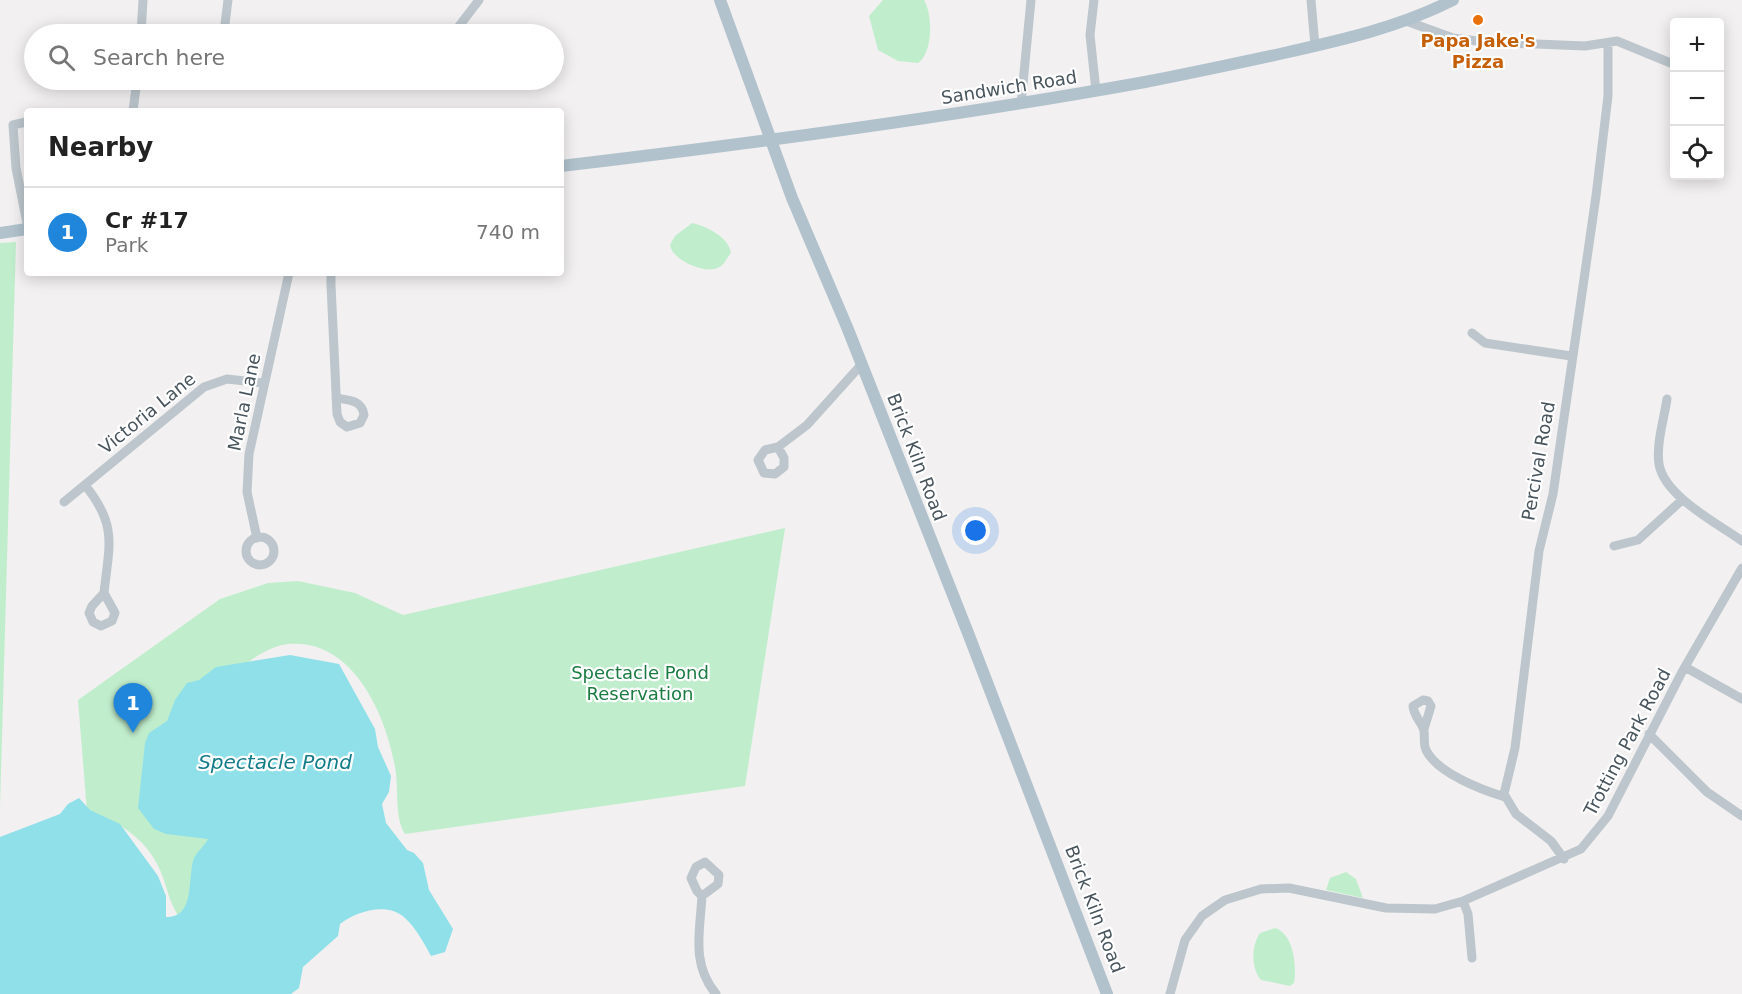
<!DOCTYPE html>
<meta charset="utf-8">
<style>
:root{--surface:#fff;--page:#f6f6f6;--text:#222;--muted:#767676;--line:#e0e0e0;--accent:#2086dc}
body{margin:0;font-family:"DejaVu Sans",sans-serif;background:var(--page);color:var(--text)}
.controls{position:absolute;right:18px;top:18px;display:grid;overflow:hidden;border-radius:6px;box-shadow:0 3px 15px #0003}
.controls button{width:54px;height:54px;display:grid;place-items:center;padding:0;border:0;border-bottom:2px solid var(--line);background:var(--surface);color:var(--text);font:30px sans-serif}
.you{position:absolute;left:976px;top:531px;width:21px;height:21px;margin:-15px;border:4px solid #fff;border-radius:50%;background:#1a73e8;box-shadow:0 0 0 9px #1a73e833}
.badge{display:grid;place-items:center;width:39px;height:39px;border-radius:50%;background:var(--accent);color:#fff;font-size:20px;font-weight:700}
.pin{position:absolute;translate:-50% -50px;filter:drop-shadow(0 2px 3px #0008)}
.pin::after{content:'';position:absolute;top:32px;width:21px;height:18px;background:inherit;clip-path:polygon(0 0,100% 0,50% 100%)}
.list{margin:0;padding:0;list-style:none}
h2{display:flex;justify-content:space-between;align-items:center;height:78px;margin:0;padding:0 24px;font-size:26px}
h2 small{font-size:20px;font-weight:400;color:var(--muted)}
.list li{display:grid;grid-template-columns:39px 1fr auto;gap:18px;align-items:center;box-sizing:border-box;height:90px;padding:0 24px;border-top:2px solid var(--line)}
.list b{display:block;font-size:22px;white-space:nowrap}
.list p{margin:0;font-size:20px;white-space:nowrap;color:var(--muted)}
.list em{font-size:20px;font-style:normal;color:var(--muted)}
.icon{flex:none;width:33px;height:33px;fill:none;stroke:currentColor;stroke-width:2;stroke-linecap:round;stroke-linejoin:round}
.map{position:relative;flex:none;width:1742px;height:994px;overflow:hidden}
.search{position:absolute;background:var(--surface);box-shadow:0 3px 15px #0003;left:24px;top:24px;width:540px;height:66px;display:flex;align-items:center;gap:15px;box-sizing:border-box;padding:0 21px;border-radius:33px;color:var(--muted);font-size:22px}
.panel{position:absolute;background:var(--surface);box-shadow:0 3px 15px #0003;left:24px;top:108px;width:540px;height:168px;border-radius:6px}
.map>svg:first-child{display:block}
.green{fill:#c0eecd}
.water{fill:#8fe0e9}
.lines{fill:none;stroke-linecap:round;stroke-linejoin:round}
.minor{stroke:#bcc6cc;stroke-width:9}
.major{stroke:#b1c2cd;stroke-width:12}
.food-dot{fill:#e8710a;stroke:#fff;stroke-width:2}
.labels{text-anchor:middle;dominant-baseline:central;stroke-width:4.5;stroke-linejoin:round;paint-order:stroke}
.food-label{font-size:18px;font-weight:bold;fill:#c56008;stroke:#fff}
.street-label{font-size:18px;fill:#48555d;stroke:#fff}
.park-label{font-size:18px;fill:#1b7c41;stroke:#fff}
.water-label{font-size:20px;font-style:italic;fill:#127c88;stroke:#fff}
</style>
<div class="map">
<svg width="1742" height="994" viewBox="0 0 1742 994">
<rect width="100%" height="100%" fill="#f2f0f0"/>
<!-- green -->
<path class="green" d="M883,0h41c9,15 9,53 -6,63l-20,-2 -20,-11 -9,-34z
M692,223c14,3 37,14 39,30 -5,6 -8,15 -17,16 -14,3 -42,-10 -44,-24l5,-9z
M16,242l-16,566v-565z
M785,528l-40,258 -340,48c-11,-17 -6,-47 -10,-67 -9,-52 -42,-129 -107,-123 -25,3 -47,24 -66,39l1,151 -41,87c-14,-19 -13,-30 -22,-51 -12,-29 -42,-51 -73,-58l-9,-112 142,-101 48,-16 30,-2 57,12 48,22z
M1346,872l10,7 7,19 -37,-8 4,-12z
M1275,928c19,6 22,39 19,55l-4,3 -29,-6c-10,-12 -10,-34 -1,-47z"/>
<!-- water -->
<path class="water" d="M290,655l49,9 36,65 3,18 13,29 -2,16 -7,12 4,19 21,27 7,3 9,10 6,27 24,39 -8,23 -14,4c-7,-13 -15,-28 -26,-38 -18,-17 -50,-6 -65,6l-2,12 -35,31 -4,21 -8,6h-291v-157l60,-23 8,-10 11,-6 11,12 30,14 38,52 8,20v21c30,1 21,-40 28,-59 3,-6 11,-13 14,-19l-42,-5 -12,-5 -16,-21 7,-65 4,-10 18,-12 8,-21 12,-17 12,-3 17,-13z"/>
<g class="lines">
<!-- minor -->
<path class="minor" d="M1094,0l-4,35 6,56
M1311,0l4,46
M1406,21l47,17 32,4 100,4 32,-5 56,23
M141,34l2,-34
M227,34l-2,-10 3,-24
M453,34l26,-34
M1021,104l10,-104
M133,111l4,-31
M26,122l-13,3 3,43 11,55
M331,273v12l6,129 3,8 7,5 13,-4 4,-8c-2,-15 -15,-15 -28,-17
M1472,333l13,10 86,13
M1667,399c-3,20 -11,45 -8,65 5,32 58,59 83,77
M778,447l6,11v9l-9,7 -11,-1 -6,-13 7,-10 13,-3 29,-22 54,-60
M85,485c33,41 24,60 19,108l-12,13 -3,7 4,9 8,4 11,-5 3,-8 -11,-20
M64,502l140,-115 23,-8 36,4
M246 551a14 14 0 1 1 28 0a14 14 0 1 1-28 0Z
M257,538l-10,-46 2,-38 40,-181
M1614,546l24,-6 44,-40
M1685,667l57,32
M1424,729l7,-23 -3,-5 -5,-1 -10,6c1,11 9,16 11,25 1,7 -1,12 2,19 11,23 56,40 79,47
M1649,734l58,58 35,24
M1564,859l-13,-18 -35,-27 -12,-20 11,-46 24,-197 14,-57 43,-298 12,-100v-52
M705,862l14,13 -1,9 -16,12 -5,-5 -6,-13 5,-11z
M702,896c-2,36 -11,68 14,98
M1463,901l5,13 4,44
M1170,994l15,-54 17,-24 23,-16 36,-11 28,-1 97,20 49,1 28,-8 118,-52 27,-33 74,-144 60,-104"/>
<!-- major -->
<path class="major" d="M720,0l72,198 55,129 121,306 139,361
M561,166c196,-23 390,-49 584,-84 46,-9 93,-19 139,-29 58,-13 116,-26 169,-53
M0,233l27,-4"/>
</g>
<!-- markers -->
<circle class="food-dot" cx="1478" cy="20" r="6"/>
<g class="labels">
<!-- food labels -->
<g class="food-label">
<text x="1478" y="40">Papa Jake's<tspan x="1478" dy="21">Pizza</tspan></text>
</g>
<!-- street labels -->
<g class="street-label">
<text transform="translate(1009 87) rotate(-9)">Sandwich Road</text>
<text transform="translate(244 402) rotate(-78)">Marla Lane</text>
<text transform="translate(147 413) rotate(-39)">Victoria Lane</text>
<text transform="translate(917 457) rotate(69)">Brick Kiln Road</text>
<text transform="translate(1538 461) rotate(-80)">Percival Road</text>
<text transform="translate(1627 742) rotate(-62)">Trotting Park Road</text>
<text transform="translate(1095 909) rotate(69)">Brick Kiln Road</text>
</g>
<!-- park labels -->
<g class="park-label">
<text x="640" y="672">Spectacle Pond<tspan x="640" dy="21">Reservation</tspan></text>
</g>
<!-- water labels -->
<g class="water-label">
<text x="275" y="762">Spectacle Pond</text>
</g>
</g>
</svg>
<div class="controls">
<button>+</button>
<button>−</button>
<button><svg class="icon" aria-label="locate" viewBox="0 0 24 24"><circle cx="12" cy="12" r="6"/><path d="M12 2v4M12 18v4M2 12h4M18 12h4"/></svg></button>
</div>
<div class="you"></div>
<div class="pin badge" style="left:133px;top:733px">1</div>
<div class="search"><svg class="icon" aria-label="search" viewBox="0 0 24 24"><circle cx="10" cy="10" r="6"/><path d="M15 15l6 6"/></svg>Search here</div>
<section class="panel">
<h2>Nearby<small></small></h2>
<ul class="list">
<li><span class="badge">1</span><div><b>Cr #17</b><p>Park</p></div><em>740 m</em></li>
</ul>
</section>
</div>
